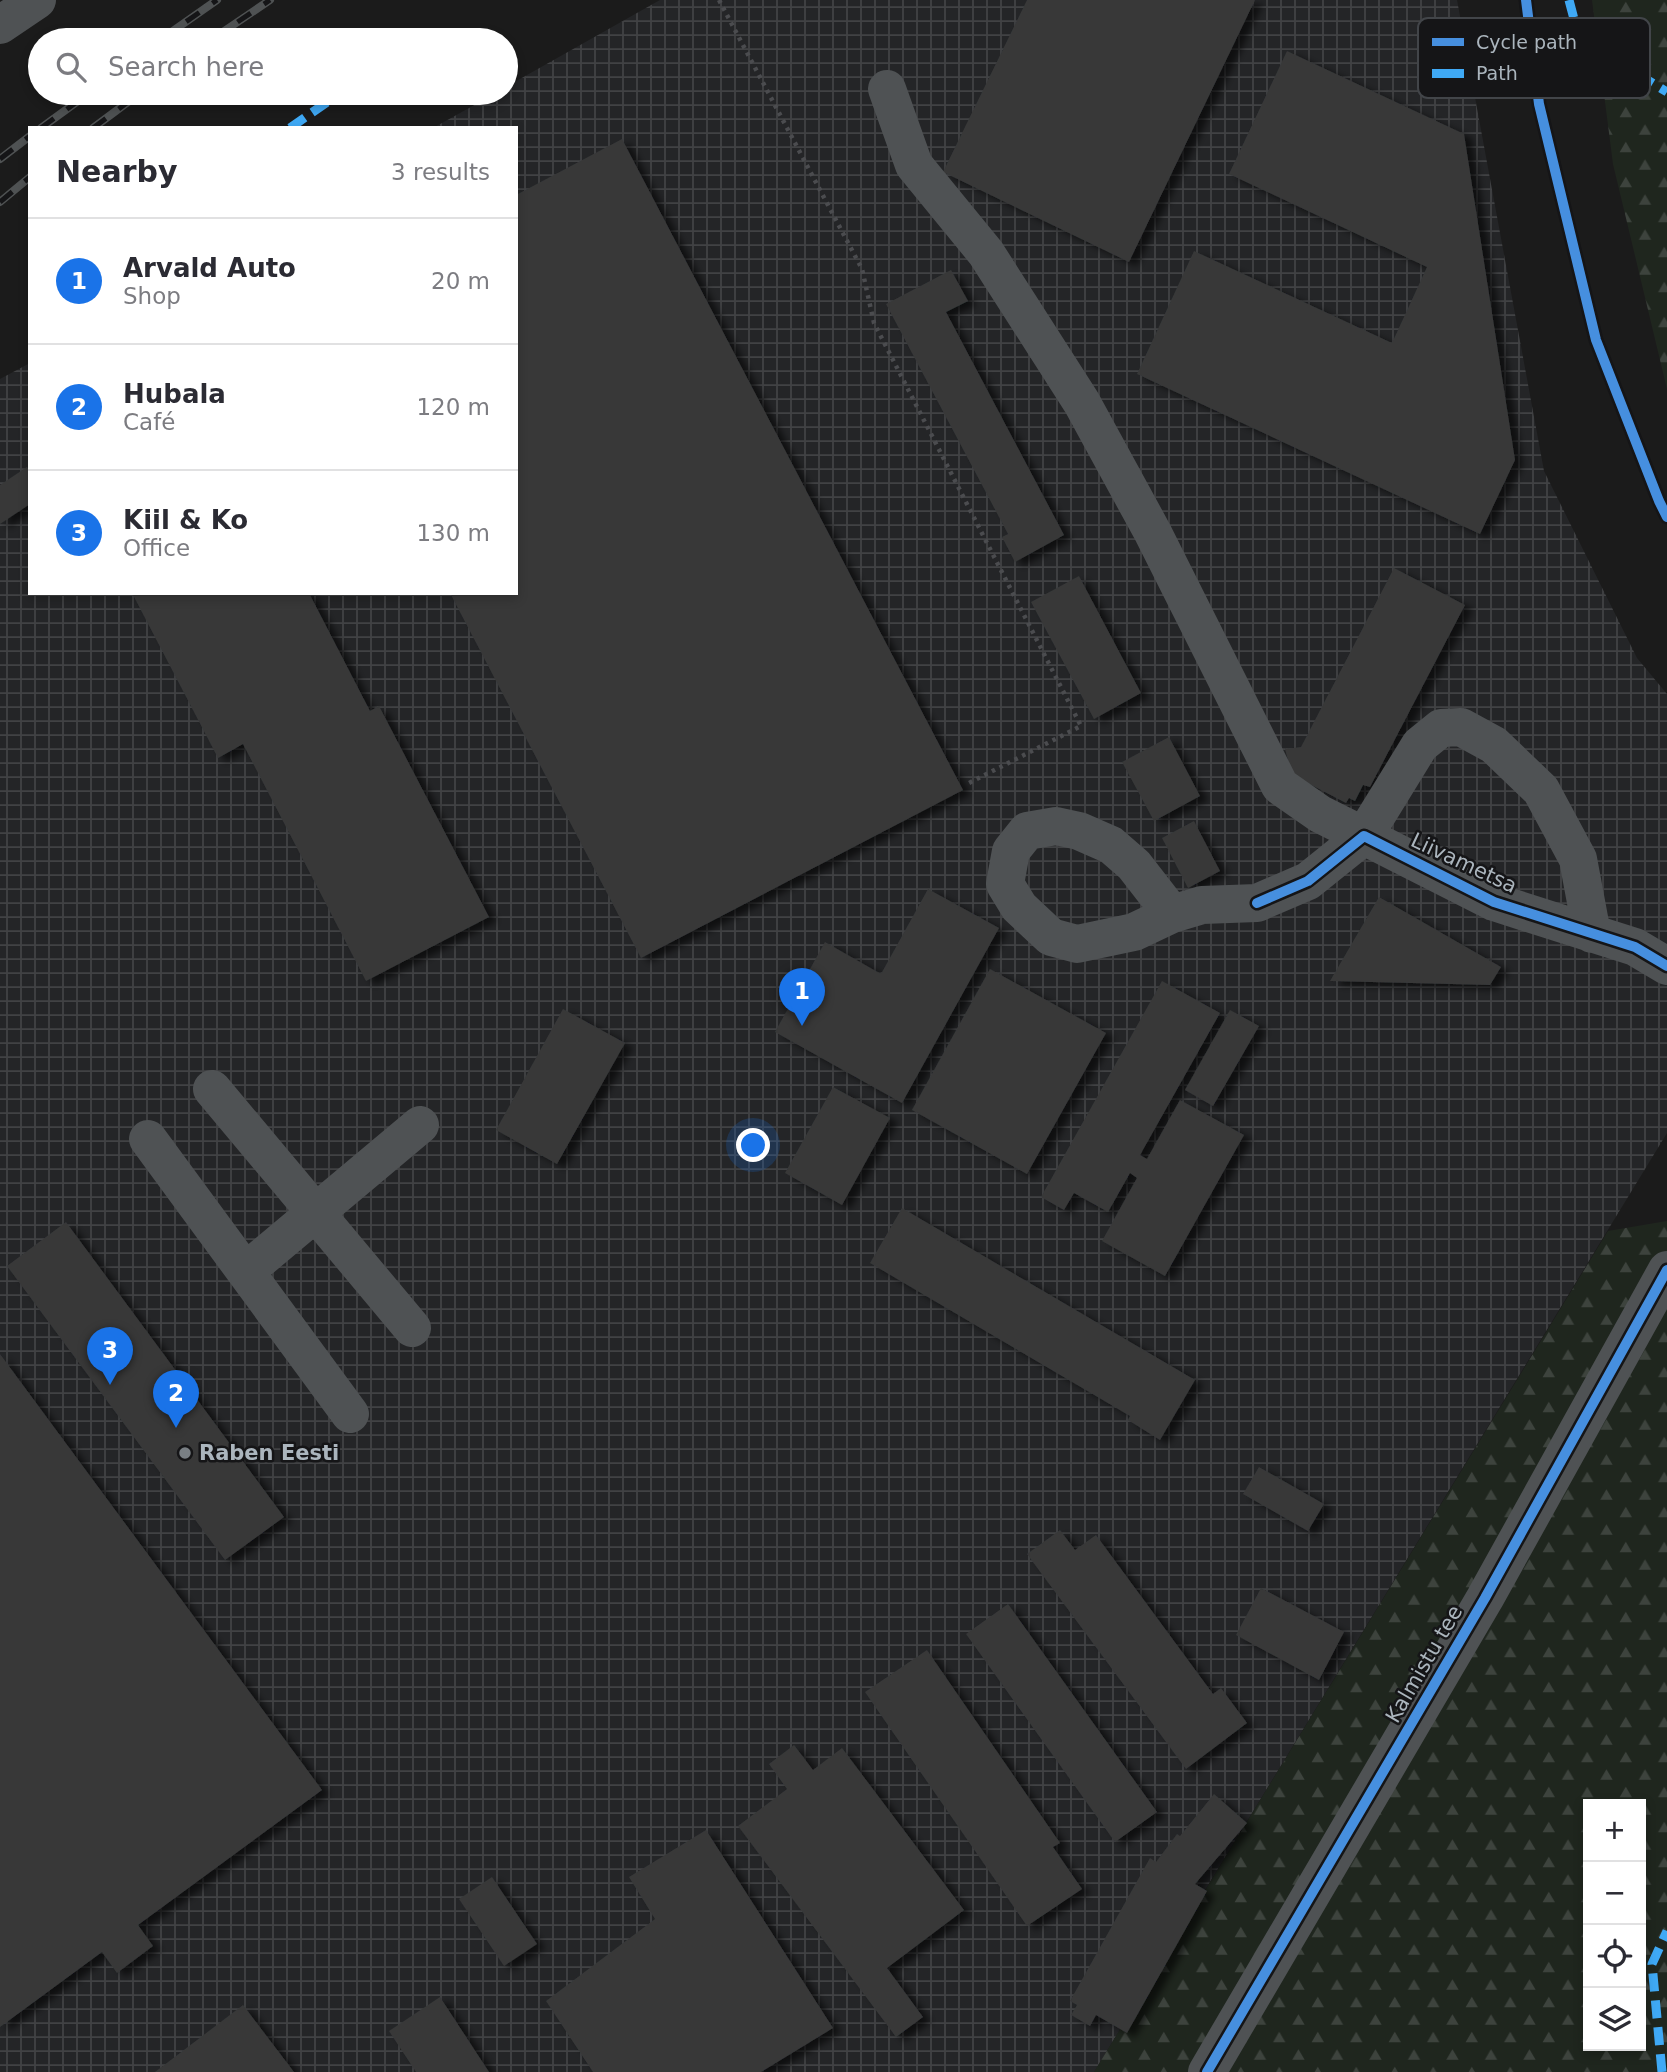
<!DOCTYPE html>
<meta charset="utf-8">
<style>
:root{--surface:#fff;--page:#f7f7f7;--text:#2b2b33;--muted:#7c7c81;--line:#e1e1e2;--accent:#1a73e8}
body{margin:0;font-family:"DejaVu Sans",sans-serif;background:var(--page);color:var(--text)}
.controls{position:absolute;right:21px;bottom:21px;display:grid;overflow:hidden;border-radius:0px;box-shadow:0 4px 10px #0003}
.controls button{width:63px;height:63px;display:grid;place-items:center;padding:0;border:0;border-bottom:2px solid var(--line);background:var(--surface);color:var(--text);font:35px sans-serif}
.you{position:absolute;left:754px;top:1146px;width:24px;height:24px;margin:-18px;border:5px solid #fff;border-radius:50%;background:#1a73e8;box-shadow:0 0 0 10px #1a73e833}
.badge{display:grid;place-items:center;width:46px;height:46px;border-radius:50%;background:var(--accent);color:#fff;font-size:23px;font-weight:700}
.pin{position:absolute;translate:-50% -58px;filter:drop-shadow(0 2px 4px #0008)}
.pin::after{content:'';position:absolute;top:37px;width:24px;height:21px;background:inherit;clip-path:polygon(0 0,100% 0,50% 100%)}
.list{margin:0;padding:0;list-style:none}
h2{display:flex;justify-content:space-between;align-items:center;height:91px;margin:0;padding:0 28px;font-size:30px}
h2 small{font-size:23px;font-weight:400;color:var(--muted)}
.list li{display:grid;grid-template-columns:46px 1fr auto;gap:21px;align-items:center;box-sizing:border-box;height:126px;padding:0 28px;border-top:2px solid var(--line)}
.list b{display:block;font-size:26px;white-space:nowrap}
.list p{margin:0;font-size:23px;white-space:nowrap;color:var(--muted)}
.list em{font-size:23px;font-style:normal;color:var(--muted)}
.icon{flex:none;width:38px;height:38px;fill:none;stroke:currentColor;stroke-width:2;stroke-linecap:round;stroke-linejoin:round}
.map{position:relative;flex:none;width:1667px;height:2072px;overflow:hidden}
.search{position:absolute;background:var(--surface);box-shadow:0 4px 10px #0003;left:28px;top:28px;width:490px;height:77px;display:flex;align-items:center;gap:18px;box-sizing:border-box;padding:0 24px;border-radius:38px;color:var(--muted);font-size:26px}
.panel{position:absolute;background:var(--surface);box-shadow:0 4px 10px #0003;left:28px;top:126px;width:490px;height:469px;border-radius:0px}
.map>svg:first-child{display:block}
.industrial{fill:url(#industrial-grid)}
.forest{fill:url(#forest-firs);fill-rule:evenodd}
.building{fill:#373839;filter:url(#shadow)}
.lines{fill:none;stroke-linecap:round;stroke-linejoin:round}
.path{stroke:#4b4c4f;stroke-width:4.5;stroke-dasharray:3.5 5;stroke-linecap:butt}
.minor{stroke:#4f5254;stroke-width:38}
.rail-casing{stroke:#4f5253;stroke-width:8}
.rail{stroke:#151517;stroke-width:5;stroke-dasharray:16;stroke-linecap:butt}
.quiet{stroke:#3fa9f5;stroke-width:9;stroke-dasharray:18 9;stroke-linecap:butt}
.cycleway-casing{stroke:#151517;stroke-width:15}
.cycleway{stroke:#468fdf;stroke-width:10}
.poi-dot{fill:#797f84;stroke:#151517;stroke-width:2.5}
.labels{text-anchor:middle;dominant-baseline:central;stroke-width:5;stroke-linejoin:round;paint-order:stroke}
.street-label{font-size:21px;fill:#abb5bd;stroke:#151517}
.poi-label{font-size:21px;font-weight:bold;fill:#abb5bd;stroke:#151517;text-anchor:start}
.key{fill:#151517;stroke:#424549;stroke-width:2}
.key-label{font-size:19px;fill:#abb5bd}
</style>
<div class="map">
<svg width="1667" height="2072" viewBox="0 0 1667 2072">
<defs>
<pattern id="industrial-grid" width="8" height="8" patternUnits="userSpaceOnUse" patternTransform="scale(1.75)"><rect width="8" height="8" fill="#242527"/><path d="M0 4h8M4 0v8" fill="none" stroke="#414244"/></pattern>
<pattern id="forest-firs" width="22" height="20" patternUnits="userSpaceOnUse" patternTransform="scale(1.75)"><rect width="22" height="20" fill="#1f261e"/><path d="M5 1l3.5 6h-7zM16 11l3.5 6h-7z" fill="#3d433d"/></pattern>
<filter id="shadow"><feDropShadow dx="8" dy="4.5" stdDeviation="3.5" flood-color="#0009"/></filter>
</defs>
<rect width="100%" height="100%" fill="#1b1b1b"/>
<!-- industrial -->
<path class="industrial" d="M660,0h797l87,471 93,187 30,36v439l-573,939h-1094v-1693l30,-16v230h486v-465h-83l63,-35h10v-6z"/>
<!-- forest -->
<path class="forest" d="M1592,0h75v389l-54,-225z
M1667,1221v851h-573l514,-841zM1588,1804h53v242h-53z"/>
<!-- building -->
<path class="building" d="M1027,0h228l-126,262 -186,-90z
M1287,51l177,83 51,326 -35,74 -343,-160 57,-123 198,92 35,-76 -198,-93z
M622,139l341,651 -322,168 -191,-365h66v-398z
M951,270l17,31 -22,11 118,223 -49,27 -13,-25 6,-3 -122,-230z
M27,467l3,4v33l-30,20v-39z
M1394,568l71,37 -95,182 -7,-2 -8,16 -6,-3 -3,5 -54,-28 -7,-26 16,-2z
M1079,576l62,117 -47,26 -63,-117z
M132,593h177l61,118 9,-5 110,211 -123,64 -123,-237 -25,14z
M1169,737l31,59 -46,25 -32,-59z
M1194,821l26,50 -32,17 -26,-50z
M928,889l71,39 -97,175 -127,-71 50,-90 56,32z
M1379,897l122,70 -11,18 -160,-4z
M990,969l116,64 -79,141 -115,-64z
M1162,981l58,32 -80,142 7,4 33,-59 64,35 -79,141 -63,-35 35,-63 -7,-5 -22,39 -34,-19 -10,17 -23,-13z
M563,1009l62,34 -68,121 -61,-34z
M1230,1010l29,16 -46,80 -28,-16z
M833,1087l57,31 -48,87 -57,-32z
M902,1208l293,172 -35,60 -32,-20 2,-4 -260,-153z
M66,1222l218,295 -59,43 -218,-294z
M0,1354l322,436 -184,135 15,21 -36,27 -15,-21 -102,75z
M1259,1467l65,37 -16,27 -65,-37z
M1060,1530l15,20 21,-15 117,159 8,-6 26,35 -61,46 -159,-215z
M1261,1588l83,44 -25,48 -83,-45z
M1008,1604l149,208 -42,30 -149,-208z
M927,1650l133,193 -7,4 29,42 -55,37 -162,-234z
M794,1745l19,25 29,-22 122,162 -77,58 36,49 -27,20 -158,-211 49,-37 -18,-25z
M1214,1794l33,29 -52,61 12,7 -80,142 -31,-18 -6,11 -19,-11 6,-10 -7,-4 80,-143 6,4 21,-28 3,2z
M706,1830l127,198 -72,44h-168l-47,-71 109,-82 -26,-42z
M492,1877l45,67 -33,22 -45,-67z
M440,1997l49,75h-73l-27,-41z
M243,2005l51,67h-139z"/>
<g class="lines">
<!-- path -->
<path class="path" d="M719,0l143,269 12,54 207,403 -114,58"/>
<!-- minor -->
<path class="minor" d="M0,25l37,-25
M887,89l27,76 72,88 96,150 71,130 127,253 40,28 44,22 56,-91 21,-17 20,-1 33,18 47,45 37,69 14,75
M1172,914l-38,-49 -23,-20 -32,-14 -23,-5 -29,5 -16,20 -6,33 14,23 32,30 26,7 57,-12 38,-18 30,-9 55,-2 51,-22 56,-45 130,66 141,45 32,19
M212,1089l200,239
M148,1139l202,275
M246,1271l174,-146
M1207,2072l278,-474 182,-328"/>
<defs>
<path id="rail" d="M160,40l57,-40
M211,40l59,-40
M41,128l48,-35
M93,128l47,-35
M0,159l30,-23
M0,202l30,-25"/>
</defs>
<!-- rail casing -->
<use href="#rail" class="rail-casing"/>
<!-- rail -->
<use href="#rail" class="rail"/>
<!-- quiet -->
<path class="quiet" d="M1569,0l10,38 88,54
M290,128l50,-35
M1662,2072l-10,-108 15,-33"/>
<defs>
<path id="cycleway" d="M1526,0l13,104 57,236 63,161 8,16
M1257,903l51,-22 56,-45 130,66 141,45 32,19
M1207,2072l278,-474 182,-328"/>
</defs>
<!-- cycleway casing -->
<use href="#cycleway" class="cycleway-casing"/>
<!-- cycleway -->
<use href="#cycleway" class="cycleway"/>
</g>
<!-- markers -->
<circle class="poi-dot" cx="185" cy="1453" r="7"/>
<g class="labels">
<!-- street labels -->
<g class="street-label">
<text transform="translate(1464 863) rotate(25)">Liivametsa</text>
<text transform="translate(1424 1664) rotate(-60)">Kalmistu tee</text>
</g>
<!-- poi labels -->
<g class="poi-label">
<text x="199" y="1453">Raben Eesti</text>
</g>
</g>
<!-- legend -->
<rect x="1418" y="18" width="232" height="80" rx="10" class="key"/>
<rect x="1432" y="38" width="32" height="8" fill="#468fdf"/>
<rect x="1432" y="69" width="32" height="9" fill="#3fa9f5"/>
<g class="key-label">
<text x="1476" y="49">Cycle path</text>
<text x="1476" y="80">Path</text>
</g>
</svg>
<div class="controls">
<button>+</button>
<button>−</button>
<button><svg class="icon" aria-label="locate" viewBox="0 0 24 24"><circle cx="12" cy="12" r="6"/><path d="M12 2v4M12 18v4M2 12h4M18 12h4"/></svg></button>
<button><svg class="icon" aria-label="layers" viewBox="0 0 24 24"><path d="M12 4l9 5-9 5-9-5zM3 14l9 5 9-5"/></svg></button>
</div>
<div class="you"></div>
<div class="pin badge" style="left:802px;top:1026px">1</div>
<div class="pin badge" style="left:176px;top:1428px">2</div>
<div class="pin badge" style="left:110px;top:1385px">3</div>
<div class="search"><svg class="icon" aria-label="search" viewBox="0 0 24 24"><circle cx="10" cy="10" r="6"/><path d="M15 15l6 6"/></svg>Search here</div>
<section class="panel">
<h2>Nearby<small>3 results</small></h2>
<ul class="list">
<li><span class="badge">1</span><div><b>Arvald Auto</b><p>Shop</p></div><em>20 m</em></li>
<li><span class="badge">2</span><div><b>Hubala</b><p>Café</p></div><em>120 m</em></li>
<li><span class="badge">3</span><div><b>Kiil &amp; Ko</b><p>Office</p></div><em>130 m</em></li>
</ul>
</section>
</div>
